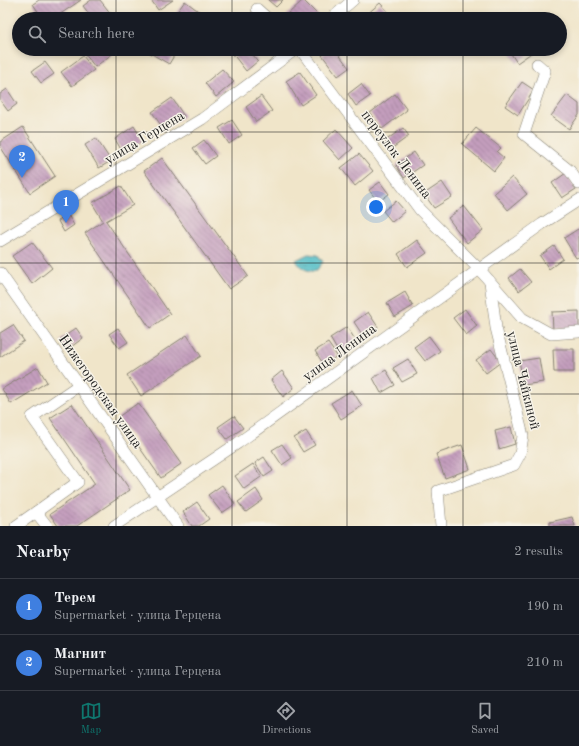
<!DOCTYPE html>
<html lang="en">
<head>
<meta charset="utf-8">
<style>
  body { margin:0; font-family:"Old Standard TT",serif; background:#242831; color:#f1f3f6 }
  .you { position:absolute; left:376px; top:207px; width:14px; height:14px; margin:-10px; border:3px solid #fff; border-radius:50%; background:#1a73e8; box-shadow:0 0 0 6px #1a73e833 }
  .badge { display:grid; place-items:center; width:26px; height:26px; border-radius:50%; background:#0f766e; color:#fff; font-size:13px; font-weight:700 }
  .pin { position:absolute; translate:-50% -33px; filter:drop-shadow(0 1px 2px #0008) }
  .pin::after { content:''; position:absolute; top:21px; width:14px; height:12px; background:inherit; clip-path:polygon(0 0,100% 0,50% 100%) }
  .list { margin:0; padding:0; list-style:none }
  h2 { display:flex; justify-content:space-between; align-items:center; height:52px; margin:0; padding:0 16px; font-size:17px }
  h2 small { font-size:13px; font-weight:400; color:#9ea1a6 }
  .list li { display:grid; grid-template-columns:26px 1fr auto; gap:12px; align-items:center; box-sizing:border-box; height:56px; padding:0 16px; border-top:1px solid #363941 }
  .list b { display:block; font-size:15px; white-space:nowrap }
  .list p { margin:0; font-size:13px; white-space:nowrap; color:#9ea1a6 }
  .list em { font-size:13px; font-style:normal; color:#9ea1a6 }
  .icon { flex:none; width:22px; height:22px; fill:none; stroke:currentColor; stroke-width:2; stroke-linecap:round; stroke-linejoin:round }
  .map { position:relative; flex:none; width:579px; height:526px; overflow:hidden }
  .search { position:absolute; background:#171b24; box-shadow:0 2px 6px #0003; left:12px; right:12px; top:12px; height:44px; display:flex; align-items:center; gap:10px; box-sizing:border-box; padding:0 14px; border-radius:22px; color:#9ea1a6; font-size:15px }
  .sheet { height:164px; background:#171b24 }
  nav { display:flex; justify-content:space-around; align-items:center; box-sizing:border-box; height:56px; border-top:1px solid #363941; background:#171b24; font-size:11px; color:#9ea1a6 }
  nav a { display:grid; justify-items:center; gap:2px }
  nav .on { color:#0f766e }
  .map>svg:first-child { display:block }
  .water { fill:url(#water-ripples); stroke:#356c71 }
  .building { fill:url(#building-back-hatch) }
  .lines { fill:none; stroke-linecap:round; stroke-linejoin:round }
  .minor-casing { stroke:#868072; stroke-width:12 }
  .minor { stroke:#fff; stroke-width:11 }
  .grid { fill:none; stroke:#1c1c1c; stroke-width:1; stroke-opacity:0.55 }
  .labels { text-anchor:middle; stroke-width:3; stroke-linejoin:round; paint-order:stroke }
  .street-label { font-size:14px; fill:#1c1c1c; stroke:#f7f3e8 }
</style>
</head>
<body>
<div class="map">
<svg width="579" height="526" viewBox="0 0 579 526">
  <defs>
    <pattern id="water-ripples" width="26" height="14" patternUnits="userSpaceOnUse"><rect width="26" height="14" fill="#4ebcc6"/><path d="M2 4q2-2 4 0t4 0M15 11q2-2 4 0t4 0" fill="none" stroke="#4098a0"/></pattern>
    <pattern id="building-back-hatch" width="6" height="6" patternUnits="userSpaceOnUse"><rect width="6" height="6" fill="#c49ebd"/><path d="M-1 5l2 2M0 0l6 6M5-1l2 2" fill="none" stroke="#9e8099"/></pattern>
  </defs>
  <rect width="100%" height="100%" fill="#f7f3e8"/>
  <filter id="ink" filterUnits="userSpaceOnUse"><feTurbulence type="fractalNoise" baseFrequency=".025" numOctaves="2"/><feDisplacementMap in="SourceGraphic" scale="8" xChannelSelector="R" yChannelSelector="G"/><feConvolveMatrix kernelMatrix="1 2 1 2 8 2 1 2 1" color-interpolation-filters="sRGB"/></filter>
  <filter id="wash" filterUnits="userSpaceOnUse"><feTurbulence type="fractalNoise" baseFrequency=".012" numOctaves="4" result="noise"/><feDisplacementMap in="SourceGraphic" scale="16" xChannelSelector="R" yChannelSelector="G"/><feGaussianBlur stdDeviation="0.9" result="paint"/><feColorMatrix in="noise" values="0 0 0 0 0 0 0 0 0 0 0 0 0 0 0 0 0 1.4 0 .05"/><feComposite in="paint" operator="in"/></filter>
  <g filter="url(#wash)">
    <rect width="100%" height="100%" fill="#f0e5c9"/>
    <!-- water -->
    <path class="water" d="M308,254L318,255L323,262L316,271C308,272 300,268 296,260Z"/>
    <g id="blocks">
      <!-- building -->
      <g class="building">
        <polygon points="39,0 81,0 53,19 43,19 33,4"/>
        <polygon points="91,0 100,0 115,19 93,19 83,6"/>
        <polygon points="151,0 173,0 158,10"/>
        <polygon points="268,0 283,0 276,7"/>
        <polygon points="303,0 319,16 316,19 290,19 287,15"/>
        <polygon points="185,1 201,13 197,19 172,19"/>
        <polygon points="380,3 392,16 388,19 369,19 366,15"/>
        <polygon points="91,49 109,49 112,54 95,67 85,54"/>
        <polygon points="143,49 178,49 169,64"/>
        <polygon points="236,49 248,49 258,61 246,71 232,53"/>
        <polygon points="330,49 335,49 349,68 338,76 322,55"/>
        <polygon points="508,49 537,49 517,63"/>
        <polygon points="83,56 94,70 72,86 61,72"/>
        <polygon points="45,62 54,74 41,83 32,71"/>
        <polygon points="222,69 234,82 216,97 205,83"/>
        <polygon points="300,72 316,95 301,105 286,81"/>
        <polygon points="522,82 534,90 518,115 505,106"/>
        <polygon points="361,84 370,96 356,106 348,94"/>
        <polygon points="7,89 17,104 8,111 0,100 0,94"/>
        <polygon points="395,94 407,110 382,129 370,113"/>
        <polygon points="567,95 579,104 579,115 569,129 551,116"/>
        <polygon points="261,96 272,111 256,122 246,107"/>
        <polygon points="172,98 184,116 164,130 152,112"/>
        <polygon points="232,120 242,135 229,144 219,128"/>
        <polygon points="134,126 143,141 123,153 115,139"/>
        <polygon points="23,127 55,176 30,193 0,146 0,142"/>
        <polygon points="403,128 409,136 391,149 385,141"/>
        <polygon points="476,128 501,148 497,152 504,158 494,171 462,144"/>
        <polygon points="336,129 353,148 340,160 323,141"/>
        <polygon points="96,138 111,161 99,168 85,145"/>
        <polygon points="204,140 216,156 205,164 193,148"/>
        <polygon points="414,152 423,165 404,178 396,165"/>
        <polygon points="359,154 373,171 355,186 341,168"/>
        <polygon points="162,158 248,276 229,289 144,171"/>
        <polygon points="566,173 576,189 562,198 552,183"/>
        <polygon points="512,177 527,194 508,210 494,193"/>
        <polygon points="380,182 389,194 378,202 369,190"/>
        <polygon points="442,182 452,197 434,208 424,194"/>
        <polygon points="121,186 133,205 106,221 170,314 150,328 85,233 103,221 92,203"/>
        <polygon points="396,201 405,211 392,222 383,211"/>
        <polygon points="464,206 483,230 467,243 448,218"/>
        <polygon points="68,215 74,225 64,232 58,221"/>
        <polygon points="578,229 579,231 579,257 576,258 564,238"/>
        <polygon points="417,240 427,253 407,267 398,254"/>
        <polygon points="32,242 52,268 32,284 12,256"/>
        <polygon points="554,246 563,259 549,269 540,256"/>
        <polygon points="520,269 531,282 519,291 509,278"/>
        <polygon points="405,292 413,306 395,317 387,303"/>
        <polygon points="465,309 477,326 466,335 453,318"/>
        <polygon points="579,311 579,328 553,329 552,312"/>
        <polygon points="368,312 378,327 364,337 354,322"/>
        <polygon points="13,325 24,341 0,357 0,333"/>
        <polygon points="347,327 358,344 340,355 330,338"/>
        <polygon points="76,328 83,338 67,350 60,340"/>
        <polygon points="118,328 128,342 119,348 109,334"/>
        <polygon points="187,335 201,356 141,396 127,375"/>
        <polygon points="429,336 440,351 425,361 414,347"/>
        <polygon points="328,343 337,356 324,365 315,351"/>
        <polygon points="491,349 501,362 486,373 476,360"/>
        <polygon points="553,349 574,349 574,372 554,372"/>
        <polygon points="539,358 543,382 524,385 519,361"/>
        <polygon points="408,359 417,374 402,382 393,368"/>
        <polygon points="38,367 47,382 11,404 2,389"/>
        <polygon points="386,370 395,385 381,393 373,378"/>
        <polygon points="282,371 294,388 283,397 271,380"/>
        <polygon points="352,390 362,406 341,419 331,403"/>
        <polygon points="138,403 181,464 161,478 118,417"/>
        <polygon points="72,404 130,490 77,526 58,526 50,514 95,484 50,418"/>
        <polygon points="234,416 243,428 227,439 218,427"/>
        <polygon points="511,427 515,444 499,449 495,431"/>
        <polygon points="306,431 315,445 303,452 294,438"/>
        <polygon points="282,444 292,458 282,465 272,450"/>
        <polygon points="462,445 470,469 445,478 436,454"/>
        <polygon points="264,457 273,471 264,477 255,463"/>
        <polygon points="253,464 261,477 244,489 235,476"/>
        <polygon points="222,485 235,504 222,513 208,495"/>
        <polygon points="256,489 263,500 246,512 238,502"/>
        <polygon points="197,502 209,519 199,526 192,526 183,512"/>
        <polygon points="572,517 575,526 550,526 550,522"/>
      </g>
    </g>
  </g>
  <g filter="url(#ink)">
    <use href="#blocks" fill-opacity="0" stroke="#868072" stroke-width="1"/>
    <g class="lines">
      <defs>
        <g id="minor">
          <polyline points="257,9 268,19"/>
          <polyline points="331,19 353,0"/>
          <polyline points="300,49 420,210 479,269 522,318 551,334 579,332"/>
          <polyline points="537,64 545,71 524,134 570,171 579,184"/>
          <polyline points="0,241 202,119 296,49"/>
          <polyline points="0,273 178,526"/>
          <polyline points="36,512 78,482 32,417 79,385"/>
          <polyline points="16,526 36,512 47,526"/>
          <polyline points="114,526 238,443 542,224 579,200"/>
          <polyline points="441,526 438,491 514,465 520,454 523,436 496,328 490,282"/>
        </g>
      </defs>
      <!-- minor casing -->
      <use href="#minor" class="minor-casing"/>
      <!-- minor -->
      <use href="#minor" class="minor"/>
    </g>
  </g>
  <!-- grid -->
  <path class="grid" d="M116,0V19M232,0V19M347,0V19M463,0V19M116,49V526M232,49V526M347,49V526M463,49V526M0,132H579M0,263H579M0,394H579"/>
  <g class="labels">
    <!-- street labels -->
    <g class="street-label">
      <text transform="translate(144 137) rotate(-31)" y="5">улица Герцена</text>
      <text transform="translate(397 154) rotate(53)" y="5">переулок Ленина</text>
      <text transform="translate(339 352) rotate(-36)" y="5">улица Ленина</text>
      <text transform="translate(524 380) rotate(76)" y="5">улица Чайкиной</text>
      <text transform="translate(101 391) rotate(55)" y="5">Нижегородская улица</text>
    </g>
  </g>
</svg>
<div class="you"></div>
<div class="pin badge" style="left:66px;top:223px;background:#3f7fe0">1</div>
<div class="pin badge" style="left:22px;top:178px;background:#3f7fe0">2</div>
<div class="search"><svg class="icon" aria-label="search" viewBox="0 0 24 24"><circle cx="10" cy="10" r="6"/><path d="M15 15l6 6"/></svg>Search here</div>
</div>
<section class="sheet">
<h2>Nearby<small>2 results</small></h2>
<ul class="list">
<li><span class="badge" style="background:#3f7fe0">1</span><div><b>Терем</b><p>Supermarket · улица Герцена</p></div><em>190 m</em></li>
<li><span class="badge" style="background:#3f7fe0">2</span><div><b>Магнит</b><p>Supermarket · улица Герцена</p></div><em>210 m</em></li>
</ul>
</section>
<nav>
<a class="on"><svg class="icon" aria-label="map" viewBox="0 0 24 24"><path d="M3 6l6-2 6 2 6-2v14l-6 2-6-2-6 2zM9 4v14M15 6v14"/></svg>Map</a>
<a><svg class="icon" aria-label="directions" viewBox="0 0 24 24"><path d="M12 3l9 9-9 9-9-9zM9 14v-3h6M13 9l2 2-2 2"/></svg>Directions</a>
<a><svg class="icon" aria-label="saved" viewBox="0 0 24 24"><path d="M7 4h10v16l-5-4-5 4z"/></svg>Saved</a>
</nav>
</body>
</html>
